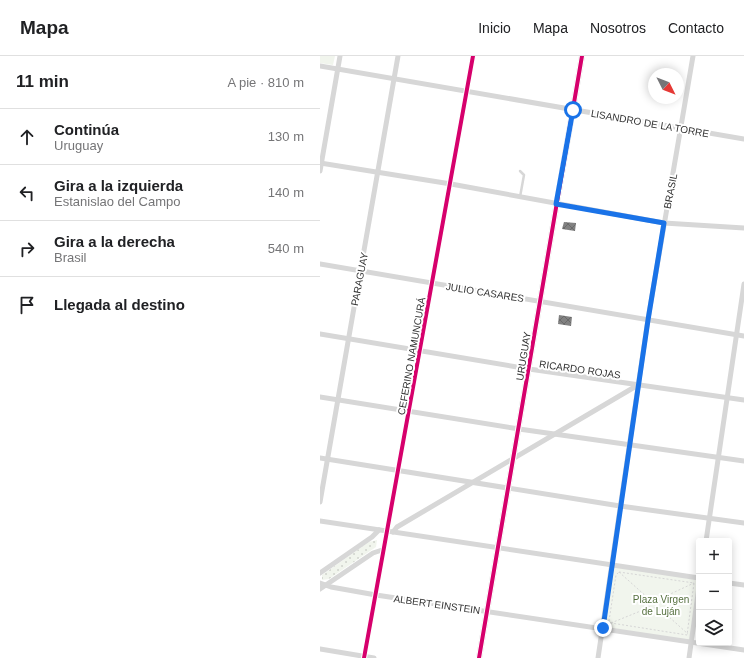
<!DOCTYPE html>
<html lang="es">
<head>
<meta charset="utf-8">
<style>
  body { margin:0; font-family:Arial,sans-serif; background:#f6f6f6; color:#202124 }
  .controls { position:absolute; right:12px; bottom:12px; display:grid; overflow:hidden; border-radius:4px; box-shadow:0 2px 10px #0003 }
  .controls button { width:36px; height:36px; display:grid; place-items:center; padding:0; border:0; border-bottom:1px solid #e0e0e0; background:#fff; color:#202124; font:20px sans-serif }
  .compass { position:absolute; left:328px; top:12px; width:36px; height:36px; border-radius:50%; background:#fff; box-shadow:0 2px 10px #0003; rotate:132deg }
  .stop { position:absolute; width:12px; height:12px; margin:-9px; border:3px solid #1a73e8; border-radius:50%; background:#fff }
  .stop.end { background:#1a73e8; border-color:#fff; box-shadow:0 1px 4px #0008 }
  .list { margin:0; padding:0; list-style:none }
  h2 { display:flex; justify-content:space-between; align-items:center; height:52px; margin:0; padding:0 16px; font-size:17px }
  h2 small { font-size:13px; font-weight:400; color:#757577 }
  .list li { display:grid; grid-template-columns:26px 1fr auto; gap:12px; align-items:center; box-sizing:border-box; height:56px; padding:0 16px; border-top:1px solid #e0e0e0 }
  .list b { display:block; font-size:15px; white-space:nowrap }
  .list p { margin:0; font-size:13px; white-space:nowrap; color:#757577 }
  .list em { font-size:13px; font-style:normal; color:#757577 }
  .icon { flex:none; width:22px; height:22px; fill:none; stroke:currentColor; stroke-width:2; stroke-linecap:round; stroke-linejoin:round }
  .map { position:relative; flex:none; width:424px; height:602px; overflow:hidden }
  header { display:flex; align-items:center; gap:24px; box-sizing:border-box; height:56px; padding:0 20px; background:#fff; border-bottom:1px solid #e0e0e0 }
  header strong { font-size:19px }
  nav { display:flex; gap:22px; margin-inline-start:auto; font-size:14px }
  main { display:flex }
  aside { flex:1; background:#fff }
  .map>svg:first-child { display:block }
  .grass { fill:url(#grass-dots) }
  .park { fill:#f1f5ed }
  .building { fill:url(#building-cross-hatch) }
  .lines { fill:none; stroke-linecap:round; stroke-linejoin:round }
  .path { stroke:#d6d6d6; stroke-width:1; stroke-dasharray:2 2; stroke-linecap:butt }
  .service { stroke:#d7d7d7; stroke-width:2.5 }
  .minor { stroke:#d7d7d7; stroke-width:5 }
  .tertiary { stroke:#d7d7d7; stroke-width:6 }
  .cycleway-casing { stroke:#fff; stroke-width:6 }
  .cycleway { stroke:#d6006c; stroke-width:4 }
  .route { stroke:#1a73e8; stroke-width:5 }
  .labels { text-anchor:middle; stroke-width:4; stroke-linejoin:round; paint-order:stroke }
  .street-label { font-size:10px; fill:#333; stroke:#fff }
  .park-label { font-size:10px; fill:#56703f; stroke:#fff }
</style>
</head>
<body>
<header>
<strong>Mapa</strong>
<nav><a>Inicio</a><a>Mapa</a><a>Nosotros</a><a>Contacto</a></nav>
</header>
<main>
<aside>
<h2>11 min<small>A pie · 810 m</small></h2>
<ul class="list">
<li><svg class="icon" aria-label="ahead" viewBox="0 0 24 24"><path d="M12 20V5M6 11l6-6 6 6"/></svg><div><b>Continúa</b><p>Uruguay</p></div><em>130 m</em></li>
<li><svg class="icon" aria-label="left" viewBox="0 0 24 24"><path d="M17 20v-9H6M10 6l-5 5 5 5"/></svg><div><b>Gira a la izquierda</b><p>Estanislao del Campo</p></div><em>140 m</em></li>
<li><svg class="icon" aria-label="right" viewBox="0 0 24 24"><path d="M7 20v-9h11M14 6l5 5-5 5"/></svg><div><b>Gira a la derecha</b><p>Brasil</p></div><em>540 m</em></li>
<li><svg class="icon" aria-label="arrive" viewBox="0 0 24 24"><path d="M6 21V4h12l-3 4 3 4H6"/></svg><div><b>Llegada al destino</b></div></li>
</ul>
</aside>
<div class="map">
<svg width="424" height="602" viewBox="0 0 424 602">
  <defs>
    <pattern id="grass-dots" width="8" height="8" patternUnits="userSpaceOnUse"><rect width="8" height="8" fill="#f1f5ed"/><path d="M2 2h.1M6 6h.1" fill="none" stroke="#cfd2cc" stroke-width="1.8" stroke-linecap="round"/></pattern>
    <pattern id="building-cross-hatch" width="8" height="8" patternUnits="userSpaceOnUse"><rect width="8" height="8" fill="#818181"/><path d="M0 0l8 8M0 8l8-8" fill="none" stroke="#6a6a6a"/></pattern>
  </defs>
  <rect width="100%" height="100%" fill="#fff"/>
  <!-- grass -->
  <polygon class="grass" points="57,484 56,491 9,523 2,524 2,519 49,486"/>
  <!-- park -->
  <g class="park">
    <polygon points="0,0 15,0 13,9 0,7"/>
    <polygon points="291,509 379,522 371,586 283,572"/>
  </g>
  <!-- building -->
  <g class="building">
    <polygon points="244,166 256,167 255,175 242,173"/>
    <polygon points="239,259 252,261 251,270 238,268"/>
  </g>
  <g class="lines">
    <!-- path -->
    <g class="path">
      <polygon points="299,516 374,527 367,579 291,567 289,565 296,519"/>
      <polyline points="299,516 368,578"/>
      <circle cx="331" cy="547" r="6"/>
      <polyline points="291,567 328,552 331,547 374,527"/>
    </g>
    <!-- service -->
    <polyline class="service" points="200,115 204,119 200,141"/>
    <!-- minor -->
    <g class="minor">
      <polyline points="0,10 424,83"/>
      <polyline points="0,107 131,128 344,167 424,172"/>
      <polyline points="0,115 20,0"/>
      <polyline points="0,208 424,280"/>
      <polyline points="0,278 209,313 424,344"/>
      <polyline points="0,341 199,373 424,405"/>
      <polyline points="0,402 300,450 424,467"/>
      <polyline points="0,446 78,0"/>
      <polyline points="0,465 379,522"/>
      <polyline points="73,476 77,471 318,329"/>
      <polyline points="386,485 424,228"/>
      <polyline points="0,517 52,481 59,474"/>
      <polyline points="0,527 11,531 56,539 424,594"/>
      <polyline points="409,527 424,529"/>
      <polyline points="0,533 53,497 62,494"/>
      <polyline points="0,593 54,602"/>
      <polyline points="44,602 153,0"/>
      <polyline points="278,602 328,263 373,0"/>
      <polyline points="369,602 379,531"/>
    </g>
    <!-- tertiary -->
    <polyline class="tertiary" points="159,602 262,0"/>
    <defs>
      <g id="cycleway">
        <polyline points="44,602 153,0"/>
        <polyline points="159,602 262,0"/>
      </g>
    </defs>
    <!-- cycleway casing -->
    <use href="#cycleway" class="cycleway-casing"/>
    <!-- cycleway -->
    <use href="#cycleway" class="cycleway"/>
  </g>
  <g class="lines">
    <!-- route -->
    <polyline class="route" points="253,54 236,148 344,167 328,264 283,572"/>
  </g>
  <g class="labels">
    <!-- street labels -->
    <g class="street-label">
      <text transform="translate(330 67) rotate(10)" y="4">LISANDRO DE LA TORRE</text>
      <text transform="translate(350 135) rotate(-79)" y="4">BRASIL</text>
      <text transform="translate(39 223) rotate(-79)" y="4">PARAGUAY</text>
      <text transform="translate(165 236) rotate(9)" y="4">JULIO CASARES</text>
      <text transform="translate(91 300) rotate(-80)" y="4">CEFERINO NAMUNCURÁ</text>
      <text transform="translate(203 300) rotate(-81)" y="4">URUGUAY</text>
      <text transform="translate(260 313) rotate(8)" y="4">RICARDO ROJAS</text>
      <text transform="translate(117 548) rotate(8)" y="4">ALBERT EINSTEIN</text>
    </g>
    <!-- park labels -->
    <g class="park-label">
      <text x="341" y="547">Plaza Virgen<tspan x="341" dy="12">de Luján</tspan></text>
    </g>
  </g>
</svg>
<div class="controls">
<button>+</button>
<button>−</button>
<button><svg class="icon" aria-label="layers" viewBox="0 0 24 24"><path d="M12 4l9 5-9 5-9-5zM3 14l9 5 9-5"/></svg></button>
</div>
<svg class="compass" viewBox="-18 -18 36 36"><path d="M0-13l5 13h-10z" fill="#e53935"/><path d="M0 13l5-13h-10z" fill="#757577"/></svg>
<div class="stop" style="left:253px;top:54px"></div>
<div class="stop end" style="left:283px;top:572px"></div>
</div>
</main>
</body>
</html>
